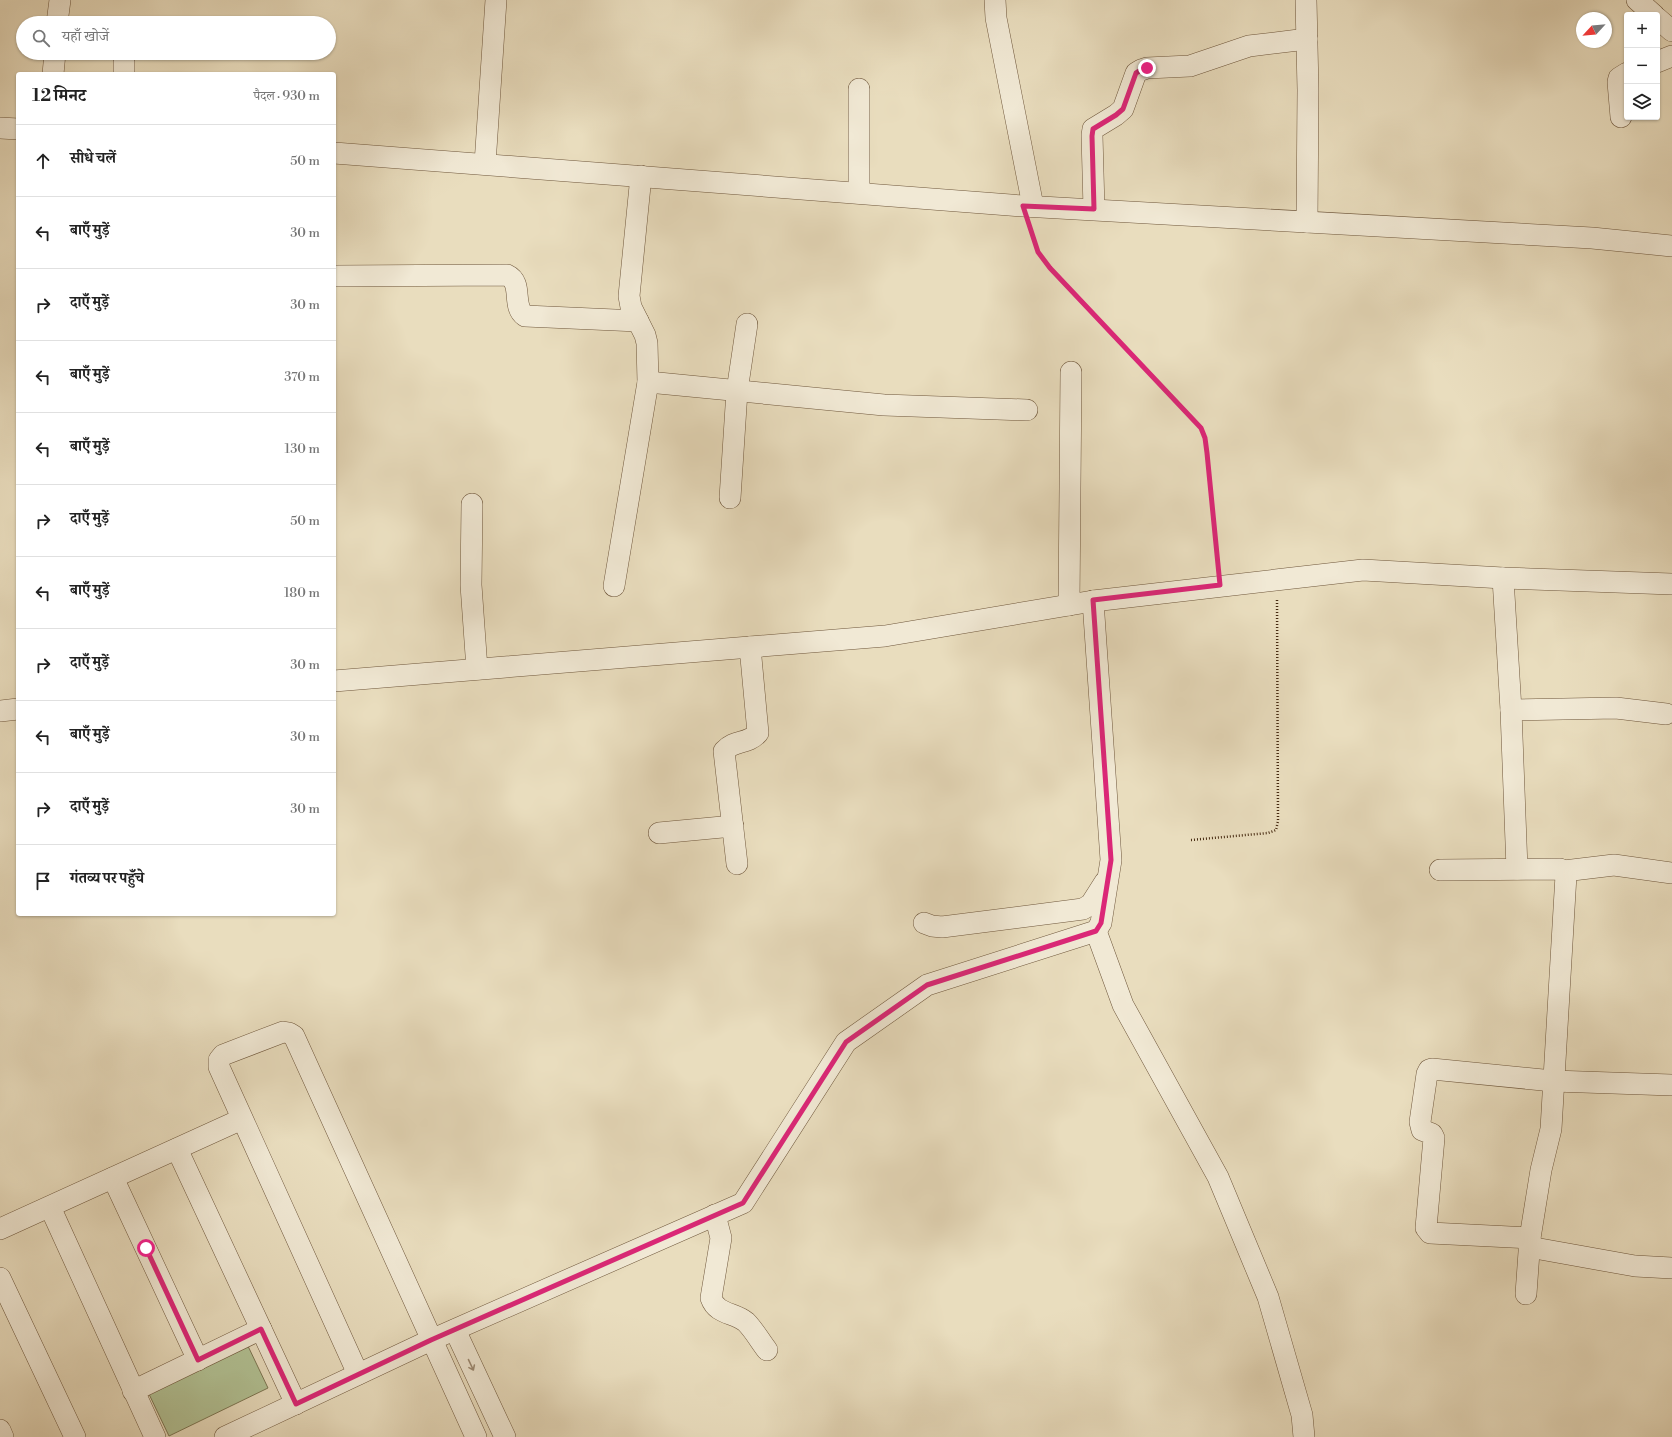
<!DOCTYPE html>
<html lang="hi">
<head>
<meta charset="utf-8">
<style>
  body { margin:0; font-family:"Libre Bodoni","Noto Serif Devanagari",serif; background:#f2f2f2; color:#222 }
  .controls { position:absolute; right:12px; top:12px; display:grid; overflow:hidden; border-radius:4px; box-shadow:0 1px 3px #0004 }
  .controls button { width:36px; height:36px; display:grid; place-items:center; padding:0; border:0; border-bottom:1px solid #e0e0e0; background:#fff; color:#222; font:20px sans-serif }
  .compass { position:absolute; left:1576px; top:12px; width:36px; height:36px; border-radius:50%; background:#fff; box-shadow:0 1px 3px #0004; rotate:244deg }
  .stop { position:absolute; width:12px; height:12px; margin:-9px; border:3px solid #db2777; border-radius:50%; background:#fff }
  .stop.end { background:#db2777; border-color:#fff; box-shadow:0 1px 4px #0008 }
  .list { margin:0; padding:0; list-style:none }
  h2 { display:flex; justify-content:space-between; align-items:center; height:52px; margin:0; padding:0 16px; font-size:17px }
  h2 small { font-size:13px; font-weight:400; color:#767676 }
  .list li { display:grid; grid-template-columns:26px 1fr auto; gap:12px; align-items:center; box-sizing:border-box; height:72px; padding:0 16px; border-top:1px solid #e0e0e0 }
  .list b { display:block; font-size:15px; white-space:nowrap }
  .list em { font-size:13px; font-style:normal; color:#767676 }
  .icon { flex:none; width:22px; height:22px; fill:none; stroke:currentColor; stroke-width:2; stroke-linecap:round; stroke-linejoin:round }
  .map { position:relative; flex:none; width:1672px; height:1437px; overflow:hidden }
  .search { position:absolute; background:#fff; box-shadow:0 1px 3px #0004; left:16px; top:16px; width:320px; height:44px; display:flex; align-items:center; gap:10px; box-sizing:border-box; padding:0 14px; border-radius:22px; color:#767676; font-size:15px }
  .panel { position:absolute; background:#fff; box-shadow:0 1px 3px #0004; left:16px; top:72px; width:320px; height:844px; border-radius:4px }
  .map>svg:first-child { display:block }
  .green { fill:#b2c295; stroke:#7c7653 }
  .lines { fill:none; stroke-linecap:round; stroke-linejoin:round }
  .minor-casing { stroke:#6f573c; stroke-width:22 }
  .path { stroke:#462a11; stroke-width:2.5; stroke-dasharray:1 2; stroke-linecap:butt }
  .minor { stroke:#f1e9d5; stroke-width:21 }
  .oneway { stroke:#9c8a73 }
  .route { stroke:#db2777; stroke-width:5 }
</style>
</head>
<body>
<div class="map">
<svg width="1672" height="1437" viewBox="0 0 1672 1437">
  <rect width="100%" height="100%" fill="#e9ddbe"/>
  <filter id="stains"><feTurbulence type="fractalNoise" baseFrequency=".005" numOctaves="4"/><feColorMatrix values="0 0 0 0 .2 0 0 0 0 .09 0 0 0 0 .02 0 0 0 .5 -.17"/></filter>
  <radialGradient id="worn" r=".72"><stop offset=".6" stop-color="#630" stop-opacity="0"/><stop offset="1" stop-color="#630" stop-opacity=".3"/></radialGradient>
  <!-- green -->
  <polygon class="green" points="247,1344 268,1388 169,1436 148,1392"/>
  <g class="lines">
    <defs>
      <g id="minor">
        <polyline points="995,0 996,18 1033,206"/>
        <polyline points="1306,0 1308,90 1307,222"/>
        <polyline points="1637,0 1654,15"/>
        <polyline points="1657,18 1672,31"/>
        <polyline points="57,23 60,0"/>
        <polyline points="1657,62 1672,56"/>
        <polyline points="53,74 55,53"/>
        <polyline points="124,74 124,61"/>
        <polyline points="1621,117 1618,82 1619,78 1627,73"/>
        <polyline points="0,128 18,129"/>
        <polyline points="334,153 1023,206 1592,238 1672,246"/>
        <polyline points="485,164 496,0"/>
        <polyline points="859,193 859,89"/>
        <polyline points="1094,209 1092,135 1093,129 1116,115 1123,109 1136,73 1141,70 1147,68 1190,66 1249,46 1307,39"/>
        <path d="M334,276L507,275C524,283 511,306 525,316L638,321"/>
        <polyline points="648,382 884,405 1027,410"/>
        <polyline points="730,498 737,391 747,324"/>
        <polyline points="472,504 471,585 477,669"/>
        <polyline points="1503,578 1511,710 1517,869"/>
        <polyline points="614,586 648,382 647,343 645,335 631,307 629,296 641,176"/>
        <polyline points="1069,605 1071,372"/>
        <polyline points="334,681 885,636 1093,601 1363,570 1503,578 1672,584"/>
        <polyline points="1511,710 1616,708 1666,714"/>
        <polyline points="0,711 18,709"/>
        <polyline points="659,833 733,826"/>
        <path d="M737,864L724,751C735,739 747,745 758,733L750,647"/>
        <polyline points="1440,870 1560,869 1564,871 1566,875 1551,1129 1541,1170 1530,1238 1526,1294"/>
        <polyline points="1564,871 1614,865 1672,873"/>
        <polyline points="924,923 932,926 942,927 1083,909 1091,904 1105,882"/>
        <polyline points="1096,931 1123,1005 1218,1177 1268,1297 1302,1415 1304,1437"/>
        <polyline points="177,1149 296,1404"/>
        <polyline points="113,1178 198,1360"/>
        <polyline points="50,1207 155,1437"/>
        <path d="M715,1215L721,1238L711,1298C717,1315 734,1312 746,1322C754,1330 760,1341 767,1350"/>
        <polyline points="0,1229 242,1119"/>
        <polyline points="1530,1238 1430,1233 1426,1228 1434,1138 1432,1134 1422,1130 1420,1122 1427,1074 1429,1070 1432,1069 1553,1081 1672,1085"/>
        <polyline points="1529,1247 1635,1266 1672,1268"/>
        <polyline points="0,1278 75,1437"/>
        <polyline points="455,1330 505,1437"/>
        <polyline points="358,1374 219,1067 219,1060 223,1055 283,1032 289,1033 294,1036 476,1437"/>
        <polyline points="133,1391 261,1329"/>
        <polyline points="0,1430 3,1437"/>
        <polyline points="225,1437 431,1340 743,1203 846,1042 927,985 1096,931 1101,923 1111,860 1093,601"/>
      </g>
    </defs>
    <!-- minor casing -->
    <use href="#minor" class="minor-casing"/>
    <!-- path -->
    <g class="path">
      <polyline points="1029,225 1038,252 1050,268 1201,428 1205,438 1218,569"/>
      <polyline points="1191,840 1268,833 1276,830 1278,821 1277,598"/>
    </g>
    <!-- minor -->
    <use href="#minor" class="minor"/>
  </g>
  <!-- one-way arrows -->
  <defs><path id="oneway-shaft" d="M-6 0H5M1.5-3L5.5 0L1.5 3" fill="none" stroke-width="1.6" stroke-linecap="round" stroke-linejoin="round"/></defs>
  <use class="oneway" href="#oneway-shaft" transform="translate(471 1365) rotate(65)"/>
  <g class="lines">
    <!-- route -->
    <polyline class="route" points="146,1248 198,1360 261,1329 296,1404 431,1340 743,1203 846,1042 927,985 1096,931 1101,923 1111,860 1093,600 1220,585 1207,453 1205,438 1201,428 1050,268 1038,252 1023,206 1094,209 1092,136 1093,129 1116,115 1123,109 1136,73 1141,70 1147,68"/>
  </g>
  <rect width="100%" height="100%" filter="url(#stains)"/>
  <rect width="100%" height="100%" fill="url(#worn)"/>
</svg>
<div class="controls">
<button>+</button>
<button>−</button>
<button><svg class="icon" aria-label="layers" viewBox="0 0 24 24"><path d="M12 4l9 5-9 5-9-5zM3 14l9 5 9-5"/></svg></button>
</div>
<svg class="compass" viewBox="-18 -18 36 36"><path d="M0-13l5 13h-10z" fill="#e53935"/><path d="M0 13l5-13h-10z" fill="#767676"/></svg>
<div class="stop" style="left:146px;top:1248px"></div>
<div class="stop end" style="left:1147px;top:68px"></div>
<div class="search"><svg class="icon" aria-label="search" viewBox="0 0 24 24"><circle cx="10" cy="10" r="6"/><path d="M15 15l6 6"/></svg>यहाँ खोजें</div>
<section class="panel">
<h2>12 मिनट<small>पैदल · 930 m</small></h2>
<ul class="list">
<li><svg class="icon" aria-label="ahead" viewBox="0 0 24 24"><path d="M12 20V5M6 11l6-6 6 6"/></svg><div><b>सीधे चलें</b></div><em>50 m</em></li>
<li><svg class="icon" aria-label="left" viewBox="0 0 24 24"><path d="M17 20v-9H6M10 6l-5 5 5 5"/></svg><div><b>बाएँ मुड़ें</b></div><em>30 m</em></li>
<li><svg class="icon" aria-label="right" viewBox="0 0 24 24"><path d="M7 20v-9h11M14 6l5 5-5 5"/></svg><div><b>दाएँ मुड़ें</b></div><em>30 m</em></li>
<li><svg class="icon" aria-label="left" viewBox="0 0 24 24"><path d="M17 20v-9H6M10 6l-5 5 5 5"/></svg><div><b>बाएँ मुड़ें</b></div><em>370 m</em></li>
<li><svg class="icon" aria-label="left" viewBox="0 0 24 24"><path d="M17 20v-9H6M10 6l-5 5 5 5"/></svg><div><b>बाएँ मुड़ें</b></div><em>130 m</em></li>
<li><svg class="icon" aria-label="right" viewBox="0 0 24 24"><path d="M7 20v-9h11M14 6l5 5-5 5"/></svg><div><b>दाएँ मुड़ें</b></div><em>50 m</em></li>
<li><svg class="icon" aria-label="left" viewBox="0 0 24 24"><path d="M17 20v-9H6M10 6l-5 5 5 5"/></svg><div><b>बाएँ मुड़ें</b></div><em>180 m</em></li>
<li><svg class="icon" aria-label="right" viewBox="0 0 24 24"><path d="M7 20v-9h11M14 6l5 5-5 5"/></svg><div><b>दाएँ मुड़ें</b></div><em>30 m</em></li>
<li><svg class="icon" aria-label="left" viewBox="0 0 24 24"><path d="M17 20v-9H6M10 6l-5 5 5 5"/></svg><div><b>बाएँ मुड़ें</b></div><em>30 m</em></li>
<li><svg class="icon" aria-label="right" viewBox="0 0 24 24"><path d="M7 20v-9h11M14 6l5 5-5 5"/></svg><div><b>दाएँ मुड़ें</b></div><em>30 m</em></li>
<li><svg class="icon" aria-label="arrive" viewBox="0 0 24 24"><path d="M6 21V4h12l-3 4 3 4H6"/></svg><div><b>गंतव्य पर पहुँचे</b></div></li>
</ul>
</section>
</div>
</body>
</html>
